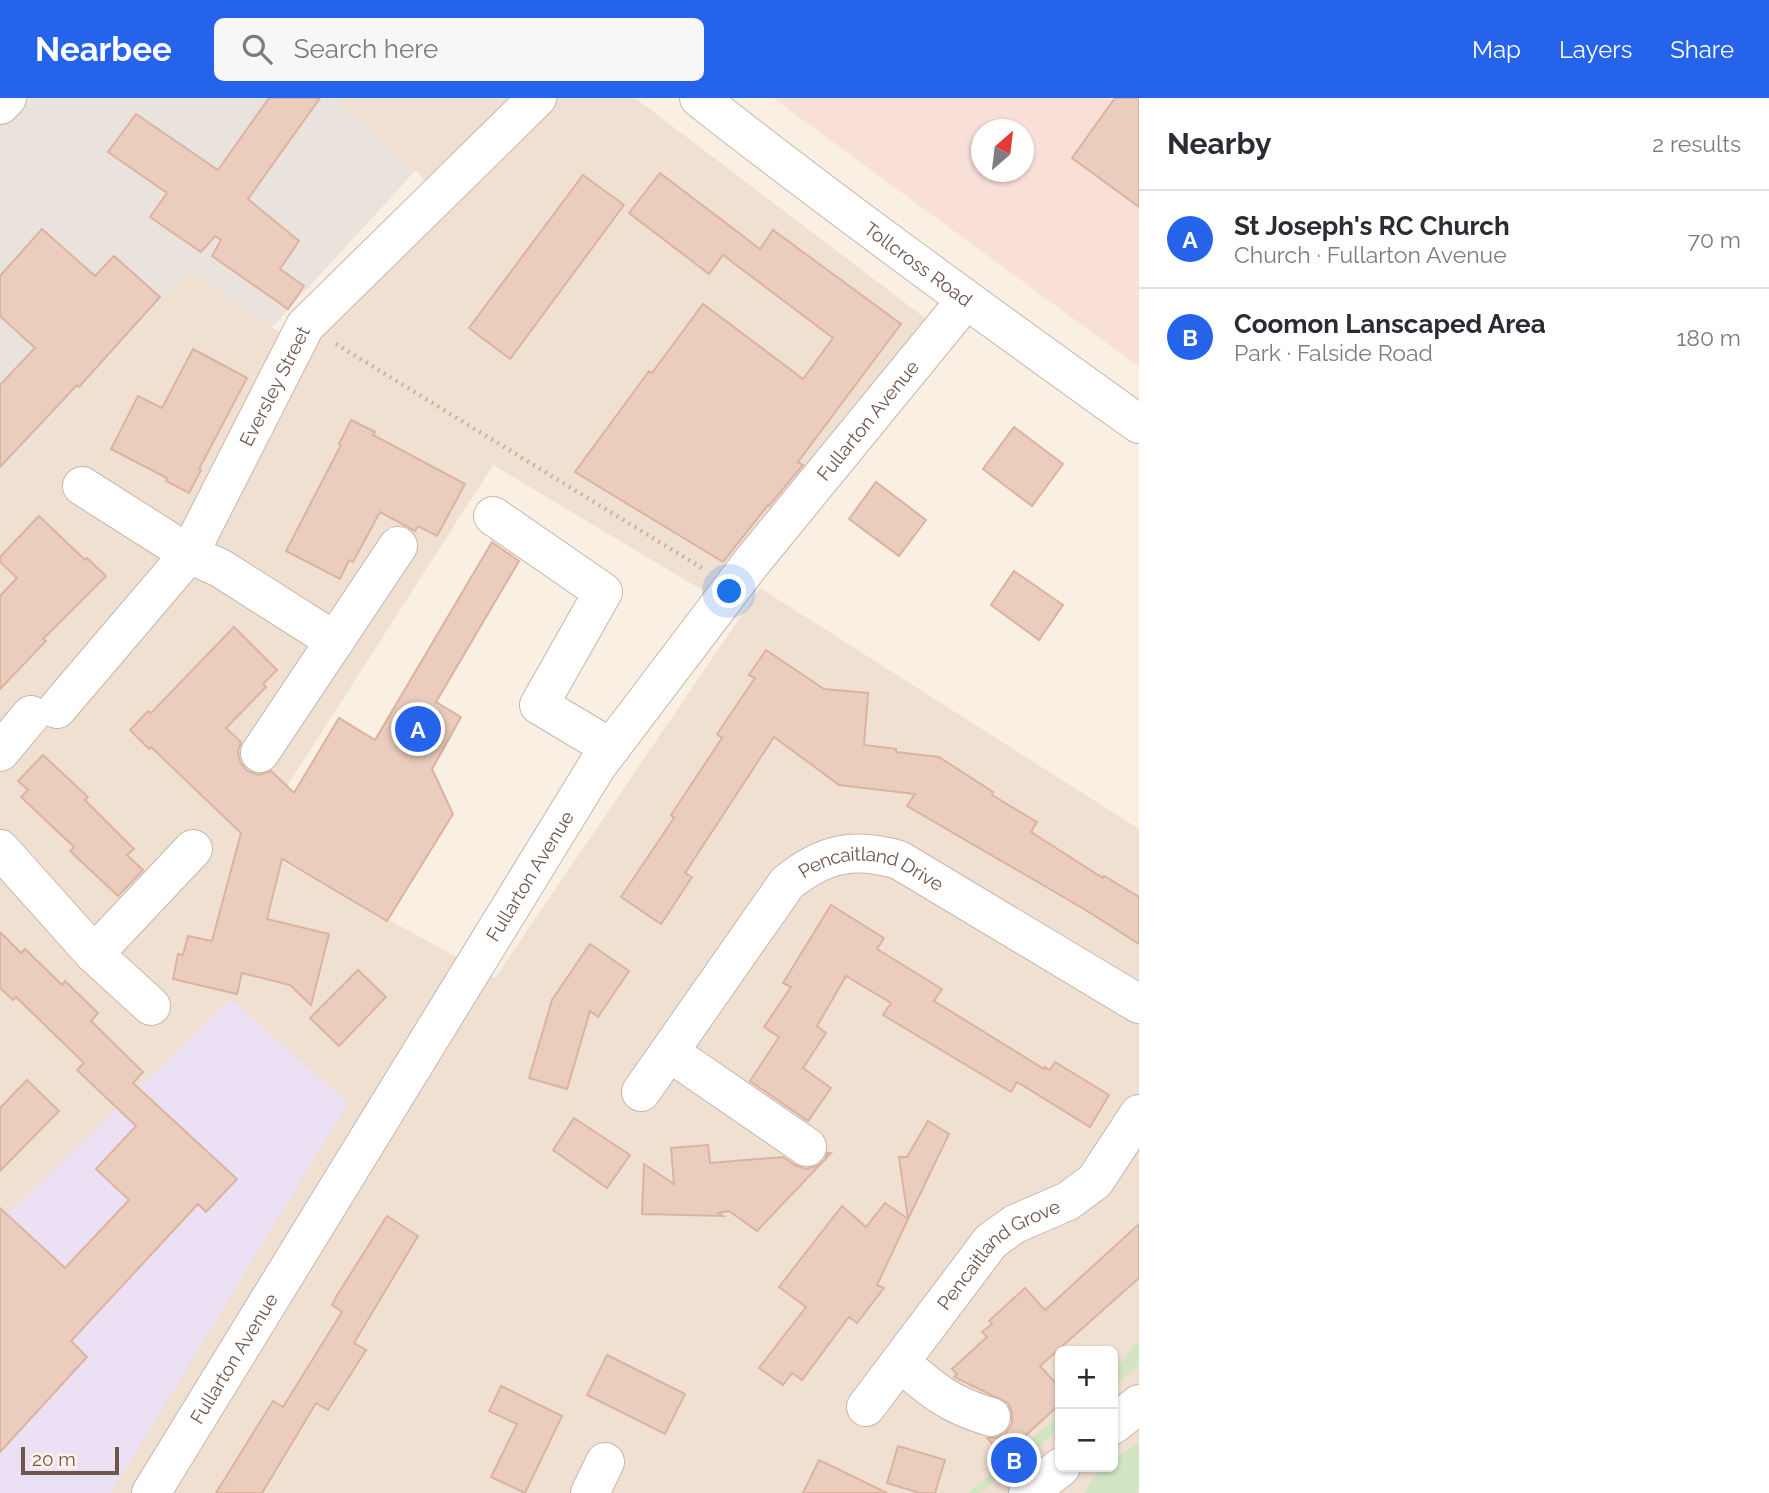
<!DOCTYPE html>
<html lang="en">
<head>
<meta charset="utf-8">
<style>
  body { margin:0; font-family:Raleway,sans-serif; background:#f7f7f7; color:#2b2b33 }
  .controls { position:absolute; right:21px; bottom:21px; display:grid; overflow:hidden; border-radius:10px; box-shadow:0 2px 5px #0004 }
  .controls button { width:63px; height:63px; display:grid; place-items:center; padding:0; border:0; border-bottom:2px solid #e1e1e2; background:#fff; color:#2b2b33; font:35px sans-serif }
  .compass { position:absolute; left:971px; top:21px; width:63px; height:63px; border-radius:50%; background:#fff; box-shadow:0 2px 5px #0004; rotate:28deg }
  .scale { position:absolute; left:21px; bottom:18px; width:98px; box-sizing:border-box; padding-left:7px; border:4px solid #6e564c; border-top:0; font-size:19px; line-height:24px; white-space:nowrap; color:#6e564c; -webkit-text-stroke:5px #fdf3e8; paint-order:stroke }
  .you { position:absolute; left:730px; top:494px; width:24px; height:24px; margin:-18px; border:5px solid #fff; border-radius:50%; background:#1a73e8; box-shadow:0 0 0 10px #1a73e833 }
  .badge { display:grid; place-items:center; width:46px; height:46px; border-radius:50%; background:#2563eb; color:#fff; font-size:23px; font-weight:700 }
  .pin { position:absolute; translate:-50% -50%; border:4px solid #fff; box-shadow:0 2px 7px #0006 }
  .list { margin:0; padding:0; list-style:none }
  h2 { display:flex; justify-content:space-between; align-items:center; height:91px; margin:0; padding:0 28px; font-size:30px }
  h2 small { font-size:23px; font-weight:400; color:#7c7c81 }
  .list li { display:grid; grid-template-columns:46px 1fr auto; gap:21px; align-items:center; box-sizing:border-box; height:98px; padding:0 28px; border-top:2px solid #e1e1e2 }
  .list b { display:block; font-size:26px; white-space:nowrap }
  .list p { margin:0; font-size:23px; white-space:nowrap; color:#7c7c81 }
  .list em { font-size:23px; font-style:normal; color:#7c7c81 }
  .icon { flex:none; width:38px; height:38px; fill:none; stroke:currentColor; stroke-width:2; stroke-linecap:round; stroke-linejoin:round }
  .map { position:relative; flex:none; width:1139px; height:1395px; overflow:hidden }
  header { display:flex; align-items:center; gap:42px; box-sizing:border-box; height:98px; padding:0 35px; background:#2563eb; color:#fff }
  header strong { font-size:33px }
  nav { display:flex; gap:38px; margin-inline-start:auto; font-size:24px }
  .search { width:490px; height:63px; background:#f7f7f7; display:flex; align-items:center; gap:18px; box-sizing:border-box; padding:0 24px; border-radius:10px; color:#7c7c81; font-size:26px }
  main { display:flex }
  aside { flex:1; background:#fff }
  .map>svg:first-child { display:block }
  .residential { fill:#f0e0d2; fill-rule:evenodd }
  .commercial { fill:#f8dfd7; fill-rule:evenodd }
  .industrial { fill:#e9e2dd }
  .education { fill:#ece0f5 }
  .green { fill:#d3e5c3 }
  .building { fill:#ebcdbd; stroke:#dcb3a0; stroke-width:2 }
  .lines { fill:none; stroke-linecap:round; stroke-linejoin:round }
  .minor-casing { stroke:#c8b6ab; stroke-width:40 }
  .path { stroke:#d0b0a1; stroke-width:4.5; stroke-dasharray:2 5; stroke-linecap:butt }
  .minor { stroke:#fff; stroke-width:38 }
  .labels { text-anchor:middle; stroke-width:5; stroke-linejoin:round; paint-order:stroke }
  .street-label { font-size:19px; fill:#6e564c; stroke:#fdf3e8 }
</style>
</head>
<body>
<header>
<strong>Nearbee</strong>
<div class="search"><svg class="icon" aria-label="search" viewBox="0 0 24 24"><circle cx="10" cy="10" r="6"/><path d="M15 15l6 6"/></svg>Search here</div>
<nav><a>Map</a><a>Layers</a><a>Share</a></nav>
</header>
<main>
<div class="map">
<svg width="1139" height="1395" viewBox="0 0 1139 1395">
  <rect width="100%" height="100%" fill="#f9efe3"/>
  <!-- residential -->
  <path class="residential" d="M334,0H635L925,220L712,498L493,367L250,746L495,880L760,490L1139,731V1395H0V375L189,172L305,252L450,104ZM1060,1253H1113V1369H1060Z"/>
  <!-- commercial -->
  <path class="commercial" d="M773,0H1139V269ZM982,32H1024V74H982Z"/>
  <!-- industrial -->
  <polygon class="industrial" points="0,0 334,0 415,73 272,229 189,172 0,375"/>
  <!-- education -->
  <polygon class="education" points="231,901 348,1005 111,1395 0,1395 0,1123"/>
  <!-- green -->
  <g class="green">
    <polygon points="1139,1242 1139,1267 1113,1288 1113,1275"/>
    <polygon points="1060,1317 1060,1331 980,1395 968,1395"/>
    <path d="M1139,1343V1393L1136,1395H1085C1092,1383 1097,1369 1113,1369V1363Z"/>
  </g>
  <!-- building -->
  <g class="building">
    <polygon points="269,0 320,0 248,101 299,143 280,171 304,188 288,211 212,158 221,142 215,138 201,154 150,119 167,95 108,54 136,16 218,72"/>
    <polygon points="1115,0 1139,0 1139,109 1072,60"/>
    <polygon points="660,75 760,151 773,132 901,226 798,364 803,367 769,408 768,407 723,464 575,374 649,273 652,275 703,206 803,281 833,240 723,157 709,176 629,115"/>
    <polygon points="583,77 624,107 510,261 469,230"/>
    <polygon points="42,131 95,178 114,158 160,199 79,289 77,287 0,369 0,287 35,250 0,218 0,178"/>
    <polygon points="193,251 247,280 199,371 201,372 189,395 166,383 167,380 111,351 138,298 162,310"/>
    <polygon points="351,322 375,334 373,337 465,386 437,438 418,428 415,433 380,414 353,464 349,462 340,481 286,453 341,347 339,346"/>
    <polygon points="1014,329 1063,366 1032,408 983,371"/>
    <polygon points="876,384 926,422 899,458 849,421"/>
    <polygon points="39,418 85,462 87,460 106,478 43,541 46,543 0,591 0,498 17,480 0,464 0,459"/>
    <polygon points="492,444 519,463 436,604 461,619 432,671 453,716 387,823 282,761 267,821 329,836 311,907 290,887 242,875 237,896 173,881 178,856 183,857 188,838 212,843 241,735 151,649 149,651 130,632 148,613 151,615 234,529 277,572 263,586 266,589 226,630 241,644 238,654 240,664 247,673 259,677 271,673 294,695 339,620 375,642"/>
    <polygon points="1014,473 1063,507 1039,542 991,507"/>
    <polygon points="766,552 824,591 868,595 864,647 896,651 896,654 939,659 993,694 992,697 1037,724 1031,734 1103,780 1104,778 1139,799 1139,846 1084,811 907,708 915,696 839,687 774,639 685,775 692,779 661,826 621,799 674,720 671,717 722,640 717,636 755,580 749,577"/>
    <polygon points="43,657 88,699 85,702 134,751 127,757 143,772 118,798 70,753 74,749 21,699 28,692 18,683"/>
    <polygon points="831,807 884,840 877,851 942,891 934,903 1044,971 1045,969 1050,972 1055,964 1109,997 1090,1029 1017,984 1011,994 883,917 891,905 846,878 817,928 826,935 803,970 831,990 808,1023 750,983 779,939 764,929 791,889 783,885"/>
    <polygon points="0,834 21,855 25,851 62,887 65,883 98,915 91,923 143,974 133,985 237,1081 206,1114 198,1106 71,1243 87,1259 0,1354 0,1110 65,1170 129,1102 96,1071 136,1028 77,972 84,965 16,899 13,902 0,890"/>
    <polygon points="590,846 629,873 598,919 590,913 567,991 529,980 552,902"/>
    <polygon points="358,872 386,899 339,948 310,920"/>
    <polygon points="27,982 59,1013 0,1073 0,1010"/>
    <polygon points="574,1020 630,1057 607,1090 553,1052"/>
    <polygon points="928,1023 949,1036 908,1121 899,1059 907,1059"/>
    <polygon points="708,1047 710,1065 783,1059 795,1067 806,1071 817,1068 825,1062 827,1055 831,1055 757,1133 729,1113 718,1115 723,1118 642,1116 644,1066 674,1086 671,1050"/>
    <polygon points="885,1105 908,1121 877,1187 884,1190 857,1225 849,1219 802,1282 792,1275 783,1287 759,1270 806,1209 779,1189 842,1108 866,1129"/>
    <polygon points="387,1118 418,1138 354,1245 366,1252 328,1312 316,1305 262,1395 216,1395 273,1303 283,1309 342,1214 332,1207 336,1199"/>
    <polygon points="1139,1126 1139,1180 1040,1268 1060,1290 1060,1306 1003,1358 987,1340 996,1340 1005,1336 1012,1326 1012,1315 1008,1305 954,1279 957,1276 952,1271 987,1239 982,1234 992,1226 989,1223 1025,1190 1045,1212"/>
    <polygon points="607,1257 685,1296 665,1336 587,1297"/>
    <polygon points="501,1288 562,1318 525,1395 491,1379 517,1326 489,1313"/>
    <polygon points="898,1348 945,1362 935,1395 920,1395 887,1385"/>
    <polygon points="819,1362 887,1395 803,1395"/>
  </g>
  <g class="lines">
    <defs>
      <g id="minor">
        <path id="s1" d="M699,0C843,113 991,220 1139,326"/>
        <polyline points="0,7 7,0"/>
        <polyline points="82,388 189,456 220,470 335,543"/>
        <polyline points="493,418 603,494 539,607 611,650"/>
        <path id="s2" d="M57,611L189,456L305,228L537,0"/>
        <polyline points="0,654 31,617"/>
        <polyline points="260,655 398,448"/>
        <polyline points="0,751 94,856 151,908"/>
        <polyline points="94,856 193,751"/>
        <polyline points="669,954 807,1049"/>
        <path id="s3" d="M641,994L787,785C824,755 854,749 899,762L1139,906"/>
        <path d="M900,1264C932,1292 949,1307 991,1319"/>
        <path id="s4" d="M866,1309L991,1143L1015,1126L1068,1103L1095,1083L1139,1016"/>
        <polyline points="1113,1327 1139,1306"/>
        <path id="s5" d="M151,1395L597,668L751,465L966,202"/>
        <polyline points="590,1395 605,1364"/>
        <polyline points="1028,1395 1061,1369"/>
      </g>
    </defs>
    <!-- minor casing -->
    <use href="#minor" class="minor-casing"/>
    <!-- path -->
    <polyline class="path" points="336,246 702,470"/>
    <!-- minor -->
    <use href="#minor" class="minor"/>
  </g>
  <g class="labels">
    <!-- street labels -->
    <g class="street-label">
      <text dy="7" stroke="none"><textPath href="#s1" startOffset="275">Tollcross Road</textPath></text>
      <text dy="7" stroke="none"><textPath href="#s2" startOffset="392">Eversley Street</textPath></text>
      <text dy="7" stroke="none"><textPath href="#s5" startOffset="1292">Fullarton Avenue</textPath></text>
      <text dy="7" stroke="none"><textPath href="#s5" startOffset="724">Fullarton Avenue</textPath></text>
      <text dy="7" stroke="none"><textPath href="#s3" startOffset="348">Pencaitland Drive</textPath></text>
      <text dy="7" stroke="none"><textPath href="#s4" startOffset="205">Pencaitland Grove</textPath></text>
      <text dy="7" stroke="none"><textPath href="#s5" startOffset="158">Fullarton Avenue</textPath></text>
    </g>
  </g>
</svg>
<div class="controls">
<button>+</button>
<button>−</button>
</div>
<svg class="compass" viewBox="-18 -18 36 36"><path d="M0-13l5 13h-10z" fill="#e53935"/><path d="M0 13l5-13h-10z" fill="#7c7c81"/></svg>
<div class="scale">20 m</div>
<div class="you"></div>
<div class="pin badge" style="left:418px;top:631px">A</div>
<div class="pin badge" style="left:1014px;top:1362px">B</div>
</div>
<aside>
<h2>Nearby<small>2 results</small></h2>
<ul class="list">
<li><span class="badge">A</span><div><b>St Joseph's RC Church</b><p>Church · Fullarton Avenue</p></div><em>70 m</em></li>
<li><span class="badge">B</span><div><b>Coomon Lanscaped Area</b><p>Park · Falside Road</p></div><em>180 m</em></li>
</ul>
</aside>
</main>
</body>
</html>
